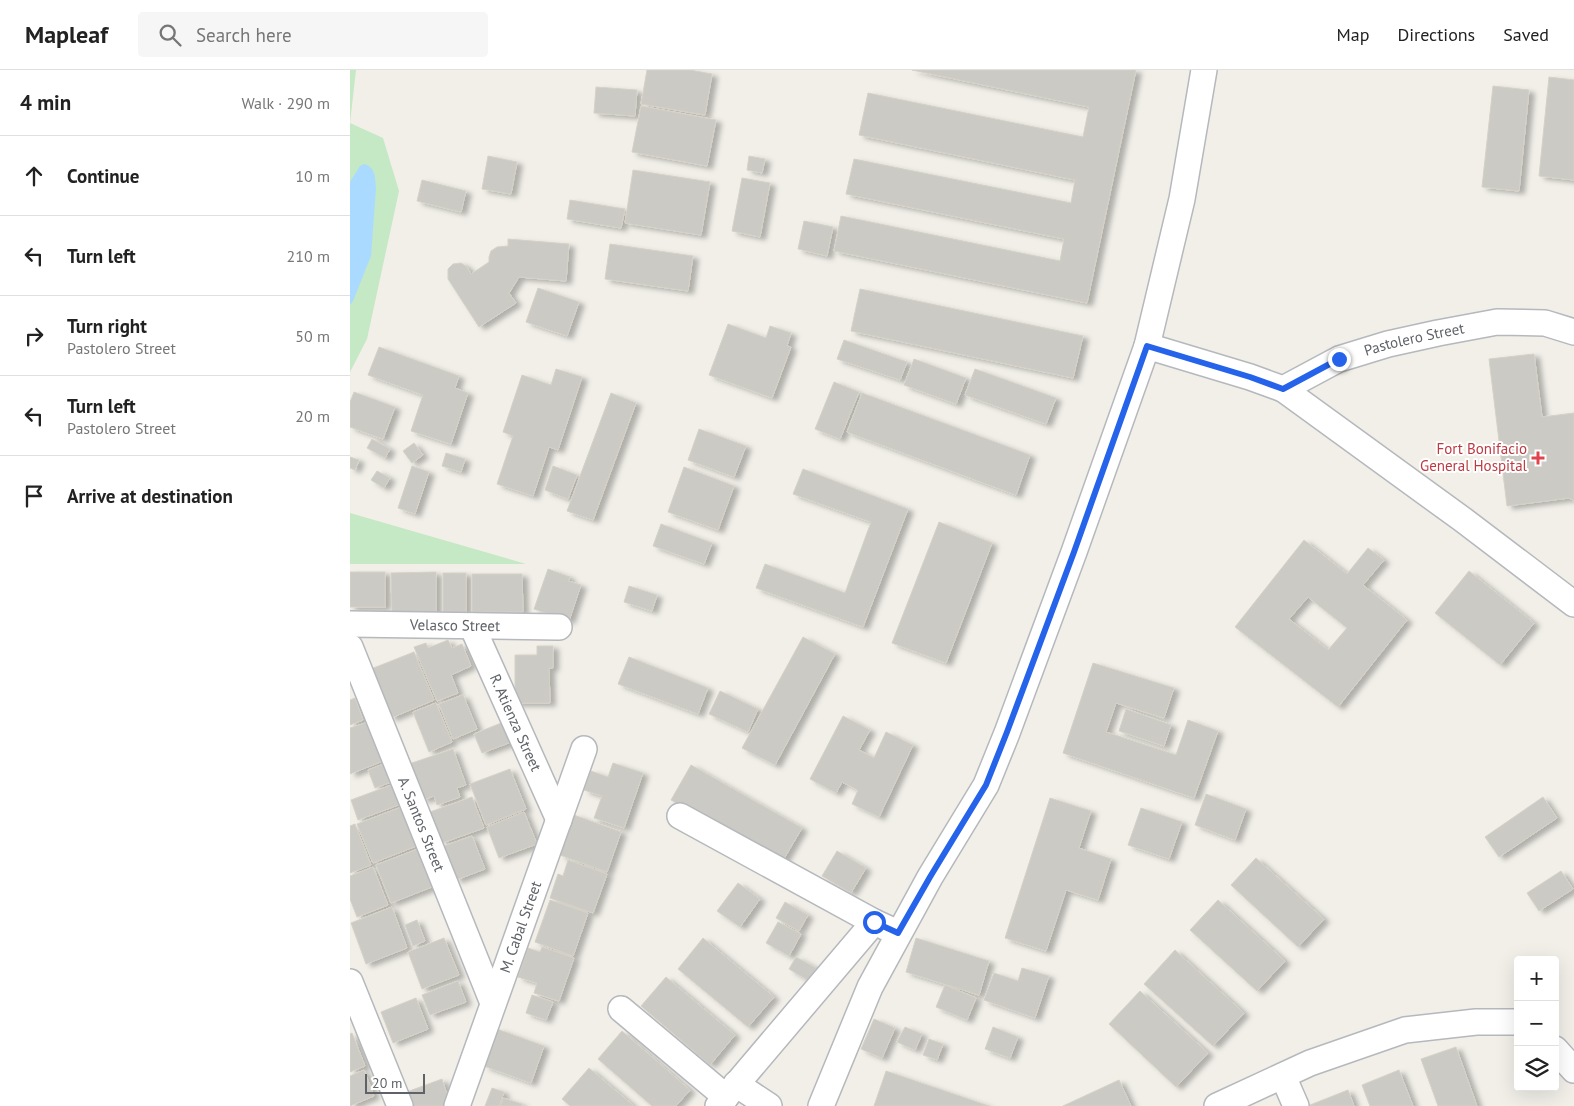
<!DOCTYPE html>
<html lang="en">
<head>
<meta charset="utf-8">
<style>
  body { margin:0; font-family:"PT Sans",sans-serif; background:#f6f6f6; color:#222 }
  .controls { position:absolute; right:15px; bottom:15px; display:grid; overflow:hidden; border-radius:5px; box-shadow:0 5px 20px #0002 }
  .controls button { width:45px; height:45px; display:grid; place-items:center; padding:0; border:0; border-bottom:1px solid #e0e0e0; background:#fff; color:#222; font:25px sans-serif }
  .scale { position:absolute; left:15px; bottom:12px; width:60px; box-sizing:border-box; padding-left:5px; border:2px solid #5f6368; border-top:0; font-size:14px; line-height:18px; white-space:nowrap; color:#5f6368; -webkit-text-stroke:4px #fff; paint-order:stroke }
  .stop { position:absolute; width:15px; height:15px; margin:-11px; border:4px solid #2563eb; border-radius:50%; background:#fff }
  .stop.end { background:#2563eb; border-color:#fff; box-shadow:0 1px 5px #0008 }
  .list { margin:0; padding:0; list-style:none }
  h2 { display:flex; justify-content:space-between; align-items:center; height:65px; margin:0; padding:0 20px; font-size:21px }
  h2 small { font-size:16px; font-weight:400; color:#767676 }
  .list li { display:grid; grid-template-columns:32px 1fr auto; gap:15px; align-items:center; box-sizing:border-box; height:80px; padding:0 20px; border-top:1px solid #e0e0e0 }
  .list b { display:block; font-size:19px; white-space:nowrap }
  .list p { margin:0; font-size:16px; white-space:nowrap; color:#767676 }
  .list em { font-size:16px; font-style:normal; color:#767676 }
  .icon { flex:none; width:28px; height:28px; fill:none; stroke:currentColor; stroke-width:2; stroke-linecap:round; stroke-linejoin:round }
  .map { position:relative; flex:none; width:1224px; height:1036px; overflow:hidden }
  header { display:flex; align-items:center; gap:30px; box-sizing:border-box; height:70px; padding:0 25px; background:#fff; border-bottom:1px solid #e0e0e0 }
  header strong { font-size:24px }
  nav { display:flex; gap:28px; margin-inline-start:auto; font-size:18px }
  .search { width:350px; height:45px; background:#f6f6f6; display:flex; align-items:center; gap:12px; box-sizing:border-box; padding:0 18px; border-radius:5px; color:#767676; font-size:19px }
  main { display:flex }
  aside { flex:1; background:#fff }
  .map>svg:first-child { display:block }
  .green { fill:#c5e8c5 }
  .water { fill:#aadaff }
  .building { fill:#cccac5; stroke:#d6d1c6; fill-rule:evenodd; filter:url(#shadow) }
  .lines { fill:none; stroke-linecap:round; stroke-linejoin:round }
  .minor-casing { stroke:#b5b8bc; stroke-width:28 }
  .minor { stroke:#fff; stroke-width:25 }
  .route { stroke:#2563eb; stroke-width:6 }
  .health-dot { fill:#e0444e; stroke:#fff; stroke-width:2 }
  .labels { text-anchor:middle; stroke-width:4; stroke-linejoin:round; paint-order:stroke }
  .street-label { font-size:15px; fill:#5f6368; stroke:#fff }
  .health-label { font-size:15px; fill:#be3a42; stroke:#fff; text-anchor:end }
</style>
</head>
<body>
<header>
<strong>Mapleaf</strong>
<div class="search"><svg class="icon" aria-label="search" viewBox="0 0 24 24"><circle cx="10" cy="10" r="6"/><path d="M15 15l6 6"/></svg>Search here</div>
<nav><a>Map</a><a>Directions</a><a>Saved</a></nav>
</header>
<main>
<aside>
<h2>4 min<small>Walk · 290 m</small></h2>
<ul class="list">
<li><svg class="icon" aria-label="ahead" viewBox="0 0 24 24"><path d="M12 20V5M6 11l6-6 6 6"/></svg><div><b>Continue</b></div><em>10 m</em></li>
<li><svg class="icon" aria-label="left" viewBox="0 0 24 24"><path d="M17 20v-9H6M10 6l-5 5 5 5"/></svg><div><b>Turn left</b></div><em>210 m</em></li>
<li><svg class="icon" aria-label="right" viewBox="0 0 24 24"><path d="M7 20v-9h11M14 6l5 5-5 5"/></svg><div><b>Turn right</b><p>Pastolero Street</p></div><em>50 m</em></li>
<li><svg class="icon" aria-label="left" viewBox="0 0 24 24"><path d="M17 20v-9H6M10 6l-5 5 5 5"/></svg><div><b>Turn left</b><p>Pastolero Street</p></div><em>20 m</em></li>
<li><svg class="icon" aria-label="arrive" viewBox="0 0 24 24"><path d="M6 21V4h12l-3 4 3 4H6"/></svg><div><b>Arrive at destination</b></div></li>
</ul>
</aside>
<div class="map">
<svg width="1224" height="1036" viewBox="0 0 1224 1036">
  <defs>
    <filter id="shadow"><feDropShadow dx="5.5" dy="3" stdDeviation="2.5" flood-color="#0004"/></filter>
  </defs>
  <rect width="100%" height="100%" fill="#f1efe8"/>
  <!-- green -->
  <g class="green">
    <polygon points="0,0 6,0 0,53 33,68 49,121 17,269 0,302"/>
    <polygon points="0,443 176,494 0,494"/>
  </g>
  <!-- water -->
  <path class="water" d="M14,94C26,97 25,109 26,118L21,186L3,231L0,235V112L10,96Z"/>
  <!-- building -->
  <g class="building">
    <polygon points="297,0 340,0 362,4 355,45 291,34"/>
    <polygon points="562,0 786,0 737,233 484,181 491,146 710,191 714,169 496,124 504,89 721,133 725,110 509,65 518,23 733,67 739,37"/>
    <polygon points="1199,7 1224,10 1224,110 1189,106"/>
    <polygon points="1143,16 1179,20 1169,121 1132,117"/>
    <polygon points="246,17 287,20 285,46 244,43"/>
    <polygon points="291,36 366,50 357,96 282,82"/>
    <polygon points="138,86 167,92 161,124 132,119"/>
    <polygon points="399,86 415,89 412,103 397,100"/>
    <polygon points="283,100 360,112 351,165 275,153"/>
    <polygon points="392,108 420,113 410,167 382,161"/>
    <polygon points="72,110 116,121 111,142 67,131"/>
    <polygon points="220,130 275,139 271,158 217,149"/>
    <polygon points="454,151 483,157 477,186 448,179"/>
    <polygon points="158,169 219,174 216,211 169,207 159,223 166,233 129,257 98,209 98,199 103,194 111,193 117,197 121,204 139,192 139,187 141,181 147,177 158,176"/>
    <polygon points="260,174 343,186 338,221 255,209"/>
    <polygon points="188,218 229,232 217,266 176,252"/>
    <polygon points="510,219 733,266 723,308 501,261"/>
    <polygon points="378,254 416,268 420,256 441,263 437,276 441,277 422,328 359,305"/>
    <polygon points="494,270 557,292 550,310 487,289"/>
    <polygon points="29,277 109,306 105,318 118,323 101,374 61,361 73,325 18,305"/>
    <polygon points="1184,284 1192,347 1224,343 1224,431 1219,428 1157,436 1139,289"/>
    <polygon points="564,289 616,308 606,334 554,315"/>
    <polygon points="206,299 232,307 208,380 199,377 183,426 147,414 163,366 153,362 172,305 201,315"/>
    <polygon points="625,299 706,328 696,354 615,325"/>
    <polygon points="484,312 509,322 490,369 465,359"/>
    <polygon points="4,322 45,337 33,369 0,357 0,332"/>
    <polygon points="261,323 286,333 243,450 217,441"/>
    <polygon points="512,323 680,385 666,425 497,362"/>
    <polygon points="349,359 396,376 384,407 338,390"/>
    <polygon points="22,369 40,379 35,388 17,378"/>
    <polygon points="64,373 73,385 62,393 53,381"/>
    <polygon points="96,383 115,389 111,402 92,396"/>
    <polygon points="0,387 9,390 5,400 0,398"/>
    <polygon points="62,396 79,402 65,444 48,438"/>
    <polygon points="203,396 227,405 218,429 195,420"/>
    <polygon points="334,397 384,416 368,460 318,442"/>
    <polygon points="453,399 558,439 513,557 406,518 415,494 495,523 521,452 443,424"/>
    <polygon points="27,401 40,408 34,418 21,410"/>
    <polygon points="589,452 642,473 596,593 542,573"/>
    <polygon points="311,454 362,473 354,494 303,476"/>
    <path d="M954,470L997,504L1018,478L1034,490L1013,515L1057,550L988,637L885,557ZM958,527L997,558L978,580L939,549Z"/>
    <polygon points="198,499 220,507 218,511 231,515 219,551 184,539"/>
    <polygon points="1119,501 1184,553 1150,595 1085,543"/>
    <rect x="0" y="502" width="35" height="35"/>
    <polygon points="86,502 86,543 42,543 41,503"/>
    <rect x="93" y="503" width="23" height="39"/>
    <polygon points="122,504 172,504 173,542 122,542"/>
    <polygon points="279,516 307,525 302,541 274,532"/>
    <polygon points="453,567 485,584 425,695 392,678"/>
    <polygon points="98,570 102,578 112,574 121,596 101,605 108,623 87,631 64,577 76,573 78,578"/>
    <polygon points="187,576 203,576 203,598 199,598 200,633 165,633 165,585 187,585"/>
    <polygon points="64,582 84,630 41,648 21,599"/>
    <polygon points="279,587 358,618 348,644 268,614"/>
    <polygon points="743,593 824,618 814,648 766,633 756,662 826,685 838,650 868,661 844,728 713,683"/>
    <polygon points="370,621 408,639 398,662 359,644"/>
    <polygon points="113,625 127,659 103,669 89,634"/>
    <polygon points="5,628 13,650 0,655 0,630"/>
    <polygon points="86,633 102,672 79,682 63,642"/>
    <polygon points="776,639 821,655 814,676 769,661"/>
    <polygon points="493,646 520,660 509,680 524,688 536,662 563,675 529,747 502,734 508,720 492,712 486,723 460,709"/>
    <polygon points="156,651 164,671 132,683 124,664"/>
    <polygon points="18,652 33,691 0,704 0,658"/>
    <polygon points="103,679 116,715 107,718 110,727 87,735 84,726 73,730 59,694"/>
    <polygon points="36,693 44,711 25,718 18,700"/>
    <polygon points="263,693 293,703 274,758 244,748 252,726 234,720 241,701 258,707"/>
    <polygon points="341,695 452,758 432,792 321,730"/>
    <polygon points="160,699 176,739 136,755 120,714"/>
    <polygon points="44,714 51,734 8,750 1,730"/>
    <polygon points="856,724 896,739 885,770 845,755"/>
    <polygon points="122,727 134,758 92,773 80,742"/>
    <polygon points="1193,727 1207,748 1149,787 1135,767"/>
    <polygon points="700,728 741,741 729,778 761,789 748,830 716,820 696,881 655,868"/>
    <polygon points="54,736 69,775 23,793 7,754"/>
    <polygon points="791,738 832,752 819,789 778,775"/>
    <polygon points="174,742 187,774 149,788 137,757"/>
    <polygon points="224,745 271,762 257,802 210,785"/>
    <polygon points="5,754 21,795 0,803 0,756"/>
    <polygon points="122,766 135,799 106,810 94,776"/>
    <polygon points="68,779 82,817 41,833 26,795"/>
    <polygon points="487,781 516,798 501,823 472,806"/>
    <polygon points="906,788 974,849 948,877 881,815"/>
    <polygon points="218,790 257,804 243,843 200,828 208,804 213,806"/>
    <polygon points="23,797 38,835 7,847 0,829 0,806"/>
    <polygon points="1211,801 1223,819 1189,841 1177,823"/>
    <polygon points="388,813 410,829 390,857 367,841"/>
    <polygon points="200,830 238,843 223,886 185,872"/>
    <polygon points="868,830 935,891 907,921 840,860"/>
    <polygon points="435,832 458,845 449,861 426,848"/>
    <polygon points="42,837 57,878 16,894 1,853"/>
    <polygon points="67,850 75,871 63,876 55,855"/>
    <polygon points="428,852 451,864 439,886 416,873"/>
    <polygon points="94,868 109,905 72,919 58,882"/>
    <polygon points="353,868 424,927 398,957 328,899"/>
    <polygon points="566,868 639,891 629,925 556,902"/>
    <polygon points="192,877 224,888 209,931 184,923 187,913 168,907 178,878 190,882"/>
    <polygon points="825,880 894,943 863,976 794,914"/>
    <polygon points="446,887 466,898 459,911 439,899"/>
    <polygon points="672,898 699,906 685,948 634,930 644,903 668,911"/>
    <polygon points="316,907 385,965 360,995 291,936"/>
    <polygon points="108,911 116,932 80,945 72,925"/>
    <polygon points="595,915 626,928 617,950 586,937"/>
    <polygon points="790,921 858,983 826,1017 759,954"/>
    <polygon points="182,925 203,932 196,950 176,943"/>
    <polygon points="66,928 78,959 43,973 31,942"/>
    <polygon points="524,949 545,958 532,988 511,979"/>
    <polygon points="555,957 572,964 565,980 547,972"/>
    <polygon points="643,957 668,967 660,988 635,979"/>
    <polygon points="147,959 194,976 181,1013 134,996"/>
    <polygon points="272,961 340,1020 326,1036 302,1036 248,989"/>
    <polygon points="2,963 15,996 0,1002 0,964"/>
    <polygon points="579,969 593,974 587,990 573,985"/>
    <polygon points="1106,977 1127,1036 1088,1036 1071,989"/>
    <polygon points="239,998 284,1036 220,1036 212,1029"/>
    <polygon points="14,1000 24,1026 0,1036 0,1006"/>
    <polygon points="1049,1000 1063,1036 1020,1036 1012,1015"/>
    <polygon points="536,1001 639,1036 524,1036"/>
    <polygon points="92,1009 98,1028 95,1036 59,1036 54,1023"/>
    <polygon points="769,1010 781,1036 713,1036"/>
    <polygon points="142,1018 154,1022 149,1036 135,1036"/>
    <polygon points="998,1020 1004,1036 961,1036 960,1035"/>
    <polygon points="153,1028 172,1034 172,1036 151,1036"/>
  </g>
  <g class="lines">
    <defs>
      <g id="minor">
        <path id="s1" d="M797,276L900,307L933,319L989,289L1038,274L1088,263L1147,252L1195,253L1224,262"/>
        <polyline points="933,319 1112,449 1224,534"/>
        <path id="s2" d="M0,554L209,557"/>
        <path id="s3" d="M122,556L209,750"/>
        <path id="s4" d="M0,577L143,933"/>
        <polyline points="330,746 524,852 548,863"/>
        <polyline points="0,912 50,1036"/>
        <polyline points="271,939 376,1027"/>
        <polyline points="1205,979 1224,1000"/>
        <polyline points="933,1006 946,1036"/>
        <polyline points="386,1014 419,1036"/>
        <path id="s5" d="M107,1036L234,679"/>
        <polyline points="368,1036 524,852"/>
        <polyline points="471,1036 520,917 580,807 636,715 657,663 724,482 797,276 832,129 854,0"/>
        <polyline points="867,1036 960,993 1055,960 1126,952 1168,952"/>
      </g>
    </defs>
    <!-- minor casing -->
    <use href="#minor" class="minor-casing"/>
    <!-- minor -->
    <use href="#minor" class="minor"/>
  </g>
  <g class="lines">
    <!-- route -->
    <polyline class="route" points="524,852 548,863 580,807 636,715 657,662 724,482 797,276 900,307 933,319 989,289"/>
  </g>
  <!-- markers -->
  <path class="health-dot" d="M1185.5 380.5h5v5h5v5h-5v5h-5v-5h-5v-5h5z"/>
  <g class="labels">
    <!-- street labels -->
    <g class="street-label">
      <text dy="5" stroke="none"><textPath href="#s1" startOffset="284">Pastolero Street</textPath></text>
      <text dy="5" stroke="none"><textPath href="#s2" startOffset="105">Velasco Street</textPath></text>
      <text dy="5" stroke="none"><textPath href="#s3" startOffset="106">R. Atienza Street</textPath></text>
      <text dy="5" stroke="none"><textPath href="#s4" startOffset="191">A. Santos Street</textPath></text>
      <text dy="5" stroke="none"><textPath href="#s5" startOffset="190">M. Cabal Street</textPath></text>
    </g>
    <!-- health labels -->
    <g class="health-label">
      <text x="1177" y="384">Fort Bonifacio<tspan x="1177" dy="17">General Hospital</tspan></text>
    </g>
  </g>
</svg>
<div class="controls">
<button>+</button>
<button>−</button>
<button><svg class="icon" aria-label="layers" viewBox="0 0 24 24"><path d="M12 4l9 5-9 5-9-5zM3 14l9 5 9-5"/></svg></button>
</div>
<div class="scale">20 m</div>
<div class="stop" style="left:524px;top:852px"></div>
<div class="stop end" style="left:989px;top:289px"></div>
</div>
</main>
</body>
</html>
